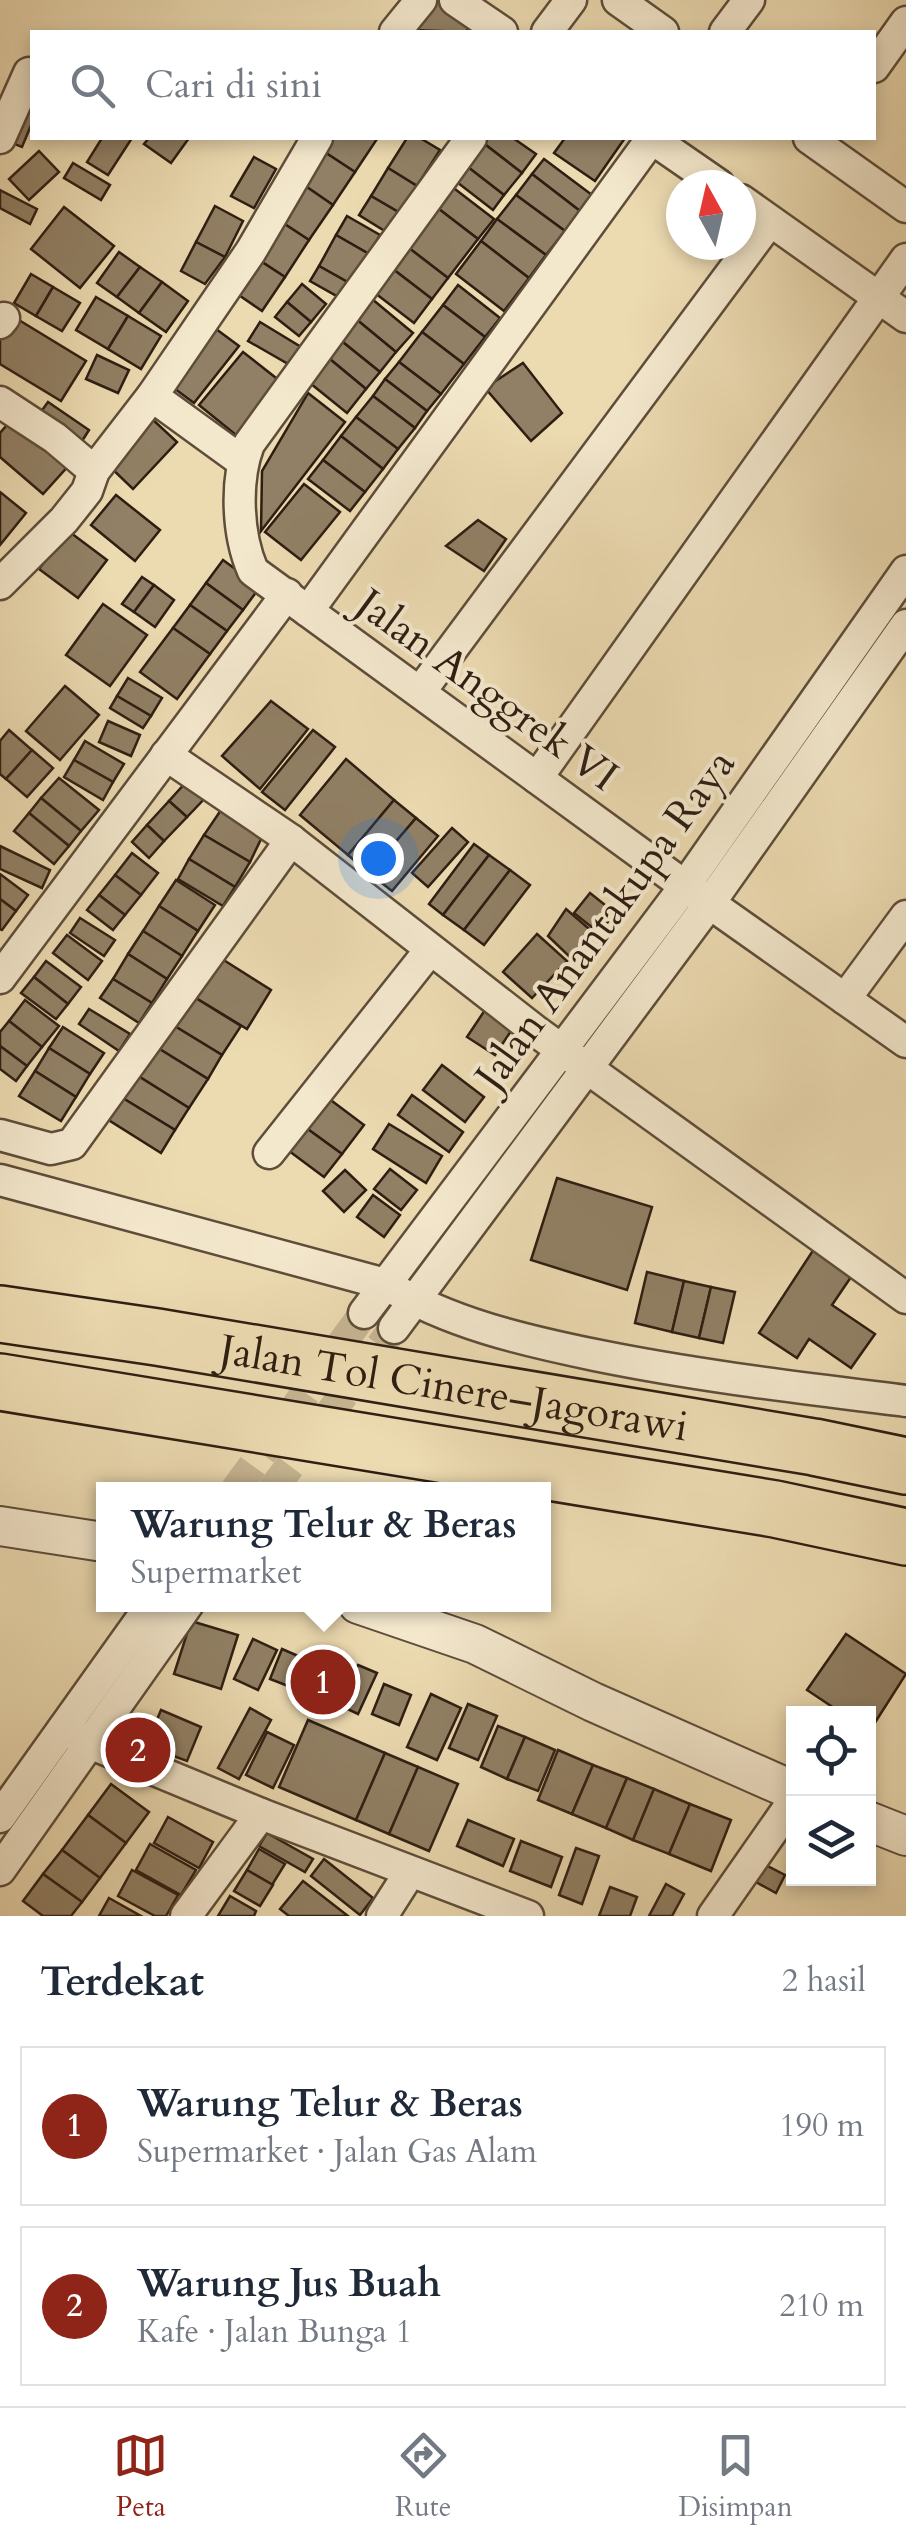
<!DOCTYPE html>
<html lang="id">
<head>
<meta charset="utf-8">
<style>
  body { margin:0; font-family:Cardo,serif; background:#f6f6f7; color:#1f2937 }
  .controls { position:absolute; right:30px; bottom:30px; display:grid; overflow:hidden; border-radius:0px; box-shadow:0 5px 15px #0003 }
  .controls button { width:90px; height:90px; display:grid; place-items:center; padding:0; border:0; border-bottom:2px solid #e0e1e3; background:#fff; color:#1f2937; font:50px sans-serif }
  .compass { position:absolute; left:666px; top:170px; width:90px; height:90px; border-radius:50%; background:#fff; box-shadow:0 5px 15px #0003; rotate:352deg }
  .you { position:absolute; left:378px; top:858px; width:35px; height:35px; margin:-25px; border:8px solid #fff; border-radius:50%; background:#1a73e8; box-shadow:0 0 0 15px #1a73e833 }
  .badge { display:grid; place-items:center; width:65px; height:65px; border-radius:50%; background:#8f2418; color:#fff; font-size:32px; font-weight:700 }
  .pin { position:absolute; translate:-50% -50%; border:5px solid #fff; box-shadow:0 2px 10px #0006 }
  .popup { position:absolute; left:96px; top:1482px; width:455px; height:130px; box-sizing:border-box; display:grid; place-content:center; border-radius:0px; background:#fff; filter:drop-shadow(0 2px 8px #0005); font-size:32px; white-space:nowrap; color:#747a83 }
  .popup b { font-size:38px; color:#1f2937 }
  .popup::after { content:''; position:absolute; left:50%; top:100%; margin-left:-20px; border:20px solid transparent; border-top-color:#fff }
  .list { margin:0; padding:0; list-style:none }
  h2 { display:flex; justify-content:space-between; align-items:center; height:130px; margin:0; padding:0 40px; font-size:42px }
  h2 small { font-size:32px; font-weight:400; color:#747a83 }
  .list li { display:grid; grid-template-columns:65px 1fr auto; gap:30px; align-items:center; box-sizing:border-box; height:160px; margin:0 20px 20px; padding:0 20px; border:2px solid #e0e1e3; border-radius:0px }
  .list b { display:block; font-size:38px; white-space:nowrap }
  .list p { margin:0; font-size:32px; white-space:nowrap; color:#747a83 }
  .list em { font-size:32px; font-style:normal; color:#747a83 }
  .icon { flex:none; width:55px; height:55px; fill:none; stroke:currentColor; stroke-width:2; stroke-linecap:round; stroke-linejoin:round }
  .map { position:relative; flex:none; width:906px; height:1916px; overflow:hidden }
  .search { position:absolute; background:#fff; box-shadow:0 5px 15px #0003; left:30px; right:30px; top:30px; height:110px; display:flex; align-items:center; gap:25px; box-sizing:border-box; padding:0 35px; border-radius:0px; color:#747a83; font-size:38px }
  .sheet { height:490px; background:#fff }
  nav { display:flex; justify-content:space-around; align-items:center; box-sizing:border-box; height:140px; border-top:2px solid #e0e1e3; background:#fff; font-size:28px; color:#747a83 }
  nav a { display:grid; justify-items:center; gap:5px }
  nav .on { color:#8f2418 }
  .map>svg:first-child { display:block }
  .building { fill:#918065; stroke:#2e1e12; stroke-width:2.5 }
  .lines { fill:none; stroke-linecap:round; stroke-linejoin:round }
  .minor-tunnel { stroke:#c6b491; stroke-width:30; stroke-dasharray:30 15; stroke-linecap:butt }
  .minor-casing { stroke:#5e4d3a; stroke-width:35 }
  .tertiary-casing { stroke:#5e4d3a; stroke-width:42 }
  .motorway-casing { stroke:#2e1e12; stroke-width:60 }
  .minor { stroke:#f3e7cc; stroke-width:30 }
  .tertiary { stroke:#f3e7cc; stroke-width:38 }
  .motorway { stroke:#ecdab1; stroke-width:55 }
  .labels { text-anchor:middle; stroke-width:8; stroke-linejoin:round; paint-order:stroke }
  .street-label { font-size:42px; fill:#2e1e12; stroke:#f3e7cc }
</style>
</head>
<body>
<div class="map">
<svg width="906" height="1916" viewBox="0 0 906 1916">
  <rect width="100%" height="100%" fill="#ecdab1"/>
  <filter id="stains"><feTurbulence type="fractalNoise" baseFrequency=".002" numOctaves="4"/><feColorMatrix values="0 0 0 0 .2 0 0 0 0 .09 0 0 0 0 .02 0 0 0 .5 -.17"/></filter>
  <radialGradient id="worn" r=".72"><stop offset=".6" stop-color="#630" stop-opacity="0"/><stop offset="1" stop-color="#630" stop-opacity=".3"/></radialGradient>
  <!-- building -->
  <g class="building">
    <polygon points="432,0 445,0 475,19 466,32 412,30"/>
    <polygon points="24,99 32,102 32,123 22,147 7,141"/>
    <polygon points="102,138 132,138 108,175 87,162"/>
    <polygon points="149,138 189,138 171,163 144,144"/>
    <polygon points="332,138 374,138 377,139 355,172 323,151"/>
    <polygon points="407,138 420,138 440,150 417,186 388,168"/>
    <polygon points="486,138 513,138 536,154 522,173 482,142"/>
    <polygon points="565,138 625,138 595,181 554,153"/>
    <polygon points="482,142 522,173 504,195 464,164"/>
    <polygon points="39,151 59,172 29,200 9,179"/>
    <polygon points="323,151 355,172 333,205 301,183"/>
    <polygon points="254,157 276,169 254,208 231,196"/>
    <polygon points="544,159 592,195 580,211 532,174"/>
    <polygon points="73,163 110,185 101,200 64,178"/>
    <polygon points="464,164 504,195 493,210 453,179"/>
    <polygon points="388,168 417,186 400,213 371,196"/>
    <polygon points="532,174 580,211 565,231 516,195"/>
    <polygon points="301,183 333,205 309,240 277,219"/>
    <polygon points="451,186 494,219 478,239 435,206"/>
    <polygon points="0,190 37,209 30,224 0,208"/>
    <polygon points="516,195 565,231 546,255 497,219"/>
    <polygon points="371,196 400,213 388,233 359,215"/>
    <polygon points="215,206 243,221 225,257 196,242"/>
    <polygon points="435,206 478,239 448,278 405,245"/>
    <polygon points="64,207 114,246 80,288 31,249"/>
    <polygon points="347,216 380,235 369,254 336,235"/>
    <polygon points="277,219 309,240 285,277 253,256"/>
    <polygon points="497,219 546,255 529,278 481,241"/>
    <polygon points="336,235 369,254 351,284 319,266"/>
    <polygon points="481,241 529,278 504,311 456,274"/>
    <polygon points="196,242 225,257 205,284 181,271"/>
    <polygon points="405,245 448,278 432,299 389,266"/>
    <polygon points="119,252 140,267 117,297 97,283"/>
    <polygon points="253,256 285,277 262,311 230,289"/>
    <polygon points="319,266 351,284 342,299 310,281"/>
    <polygon points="389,266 432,299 414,323 371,290"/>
    <polygon points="140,267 162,282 139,313 117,297"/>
    <polygon points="31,274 53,287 36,316 14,303"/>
    <polygon points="162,282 188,301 166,332 139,313"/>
    <polygon points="302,284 326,304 311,322 287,302"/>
    <polygon points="458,285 500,318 485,337 443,305"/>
    <polygon points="53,287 80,303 62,331 36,316"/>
    <polygon points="96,297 128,316 108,349 76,330"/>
    <polygon points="372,299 413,333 396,352 356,319"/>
    <polygon points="287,302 311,322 299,336 275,317"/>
    <polygon points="443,305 485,337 464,364 422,332"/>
    <polygon points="9,314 86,361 61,401 0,364 0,329"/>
    <polygon points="128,316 161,336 141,369 108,349"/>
    <polygon points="356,319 396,352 380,372 339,339"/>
    <polygon points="260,322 301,347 290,365 248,341"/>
    <polygon points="212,326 239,346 194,403 167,383"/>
    <polygon points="422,332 464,364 441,394 399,362"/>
    <polygon points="339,339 380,372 366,389 325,355"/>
    <polygon points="243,352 285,385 241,439 199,405"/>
    <polygon points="97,355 129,370 118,393 86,379"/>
    <polygon points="325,355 366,389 347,413 305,379"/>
    <polygon points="399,362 441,394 427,411 385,379"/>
    <polygon points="523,363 562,413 531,441 485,388"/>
    <polygon points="385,379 427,411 415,428 373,396"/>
    <polygon points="308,393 345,422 261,531 262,471"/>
    <polygon points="373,396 415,428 398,449 356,417"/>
    <polygon points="48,402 89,430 77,449 35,420"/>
    <polygon points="15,416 70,464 43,494 0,457 0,433"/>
    <polygon points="356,417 398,449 383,469 341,436"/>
    <polygon points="151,418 177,442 133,489 107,464"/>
    <polygon points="341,436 383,469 365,492 323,460"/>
    <polygon points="323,460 365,492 350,511 308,479"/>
    <polygon points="304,484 340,512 301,560 265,532"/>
    <polygon points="0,492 26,513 0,545"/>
    <polygon points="116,495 160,530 135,561 91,525"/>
    <polygon points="478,520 506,539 484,571 446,546"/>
    <polygon points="67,530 107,560 78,598 39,569"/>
    <polygon points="223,560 260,587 243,610 206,583"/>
    <polygon points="142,577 154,585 134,612 122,604"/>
    <polygon points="206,583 243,610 227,631 190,605"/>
    <polygon points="154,585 174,600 155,627 134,612"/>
    <polygon points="103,604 147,635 110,686 66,655"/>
    <polygon points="190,605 227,631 210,654 173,628"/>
    <polygon points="173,628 210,654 177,699 140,672"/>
    <polygon points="128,678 162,698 151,716 117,696"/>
    <polygon points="65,686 99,715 60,760 26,731"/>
    <polygon points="117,696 151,716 143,728 110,708"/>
    <polygon points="271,701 308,729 260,789 222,756"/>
    <polygon points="108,721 140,735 131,756 99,742"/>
    <polygon points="9,730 32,750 6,779 0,774 0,741"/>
    <polygon points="313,730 335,747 285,810 262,792"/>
    <polygon points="85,741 124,764 113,782 74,760"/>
    <polygon points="32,750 53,768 27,797 6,779"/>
    <polygon points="346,759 394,800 348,855 300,815"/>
    <polygon points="74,760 113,782 103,800 64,777"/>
    <polygon points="59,778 99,810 81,831 41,798"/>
    <polygon points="188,780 208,795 187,817 169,801"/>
    <polygon points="41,798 81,831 69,846 29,813"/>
    <polygon points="394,800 416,818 369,873 348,855"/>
    <polygon points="169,801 187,817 164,841 147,825"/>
    <polygon points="223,807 262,837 250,862 204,835"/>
    <polygon points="29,813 69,846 54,864 14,831"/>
    <polygon points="416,818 438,836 392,891 369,873"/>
    <polygon points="147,825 164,841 149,858 132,842"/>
    <polygon points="452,828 468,842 428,887 412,873"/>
    <polygon points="204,835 250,862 235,887 189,859"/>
    <polygon points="474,844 489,855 443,915 429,904"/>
    <polygon points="0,846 50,870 42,888 0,869"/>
    <polygon points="132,853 158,873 141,895 115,875"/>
    <polygon points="489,855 510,870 464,930 443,915"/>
    <polygon points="189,859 235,887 223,906 178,879"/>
    <polygon points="510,870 530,885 484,945 464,930"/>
    <polygon points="0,874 28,895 16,911 0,899"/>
    <polygon points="115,875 141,895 125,915 99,895"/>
    <polygon points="176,880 215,905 198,931 159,906"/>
    <polygon points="590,893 615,913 599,933 574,913"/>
    <polygon points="99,895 125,915 113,930 87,910"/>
    <polygon points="0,899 16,911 2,930 0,929"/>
    <polygon points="159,906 198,931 182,956 143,931"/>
    <polygon points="566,909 595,934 574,961 548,936"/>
    <polygon points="80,918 115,940 104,956 70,933"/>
    <polygon points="143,931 182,956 167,979 128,954"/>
    <polygon points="537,934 567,961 532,998 503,972"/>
    <polygon points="67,935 102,961 88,980 53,953"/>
    <polygon points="211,952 271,990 247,1029 186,992"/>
    <polygon points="128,954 167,979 152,1003 113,979"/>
    <polygon points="46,961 81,987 68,1004 34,977"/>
    <polygon points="34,977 68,1004 56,1019 21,993"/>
    <polygon points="113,979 152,1003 139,1023 100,998"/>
    <polygon points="186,992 241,1026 222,1055 168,1022"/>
    <polygon points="25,1000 59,1026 42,1047 9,1021"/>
    <polygon points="89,1009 130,1034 119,1051 79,1024"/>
    <polygon points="485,1010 513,1028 495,1055 467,1037"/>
    <polygon points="9,1021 42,1047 27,1066 0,1046 0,1032"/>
    <polygon points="168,1022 222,1055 208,1079 153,1045"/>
    <polygon points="63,1027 104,1053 90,1074 49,1048"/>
    <polygon points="153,1045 208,1079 189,1108 135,1074"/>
    <polygon points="0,1046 27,1066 16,1081 0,1069"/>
    <polygon points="49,1048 90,1074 76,1097 35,1071"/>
    <polygon points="442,1065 484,1097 465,1122 423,1090"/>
    <polygon points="35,1071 76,1097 61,1121 19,1096"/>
    <polygon points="135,1074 189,1108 175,1130 121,1097"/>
    <polygon points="320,1092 364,1125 342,1154 298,1122"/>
    <polygon points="412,1095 463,1132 449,1152 398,1115"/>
    <polygon points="121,1097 175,1130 161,1153 107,1119"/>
    <polygon points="298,1122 342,1154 324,1177 281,1145"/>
    <polygon points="389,1124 442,1156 426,1183 373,1149"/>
    <polygon points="390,1169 417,1190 401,1210 374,1189"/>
    <polygon points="345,1170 366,1190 344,1212 323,1191"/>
    <polygon points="557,1178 652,1207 627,1290 531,1260"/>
    <polygon points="373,1195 400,1215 384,1237 357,1217"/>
    <polygon points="814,1249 853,1274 832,1305 875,1334 851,1368 809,1339 797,1358 759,1333"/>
    <polygon points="647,1272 684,1281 672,1332 635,1323"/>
    <polygon points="684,1281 711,1287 699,1338 672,1332"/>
    <polygon points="711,1287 735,1292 723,1343 699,1338"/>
    <polygon points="191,1621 238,1635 221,1689 174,1674"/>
    <polygon points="846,1634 906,1674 869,1732 868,1714 843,1714 807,1690"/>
    <polygon points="253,1639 277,1650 258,1690 234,1679"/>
    <polygon points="282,1649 305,1659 293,1688 270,1679"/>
    <polygon points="321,1660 343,1672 326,1704 304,1693"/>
    <polygon points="358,1665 377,1673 358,1714 339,1705"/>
    <polygon points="384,1684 411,1695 399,1725 372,1714"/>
    <polygon points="431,1694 461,1708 437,1760 407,1747"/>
    <polygon points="468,1704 497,1716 478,1760 449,1748"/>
    <polygon points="250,1708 271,1720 239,1779 218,1768"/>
    <polygon points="161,1710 201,1727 187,1761 146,1746"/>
    <polygon points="308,1720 385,1753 356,1820 279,1787"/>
    <polygon points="498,1726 525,1737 507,1779 481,1767"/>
    <polygon points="267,1732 294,1745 273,1788 246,1775"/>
    <polygon points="525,1737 555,1750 538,1791 507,1779"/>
    <polygon points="558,1750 593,1765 572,1814 538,1800"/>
    <polygon points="385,1753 418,1767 389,1834 356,1820"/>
    <polygon points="593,1765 627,1778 606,1828 572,1814"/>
    <polygon points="418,1767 458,1784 429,1851 389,1834"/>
    <polygon points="627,1778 654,1789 633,1840 606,1828"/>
    <polygon points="111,1784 149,1812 126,1843 88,1815"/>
    <polygon points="654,1789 690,1804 669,1854 633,1840"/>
    <polygon points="690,1804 731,1820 711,1871 669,1854"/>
    <polygon points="88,1815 126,1843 100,1878 62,1850"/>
    <polygon points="168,1817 213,1842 199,1868 154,1843"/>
    <polygon points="468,1820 514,1839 503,1866 457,1846"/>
    <polygon points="267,1833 313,1859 305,1872 259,1846"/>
    <polygon points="521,1841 562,1857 551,1887 510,1871"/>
    <polygon points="150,1844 196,1870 181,1895 136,1870"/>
    <polygon points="576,1848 599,1856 582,1904 559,1895"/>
    <polygon points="259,1849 285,1864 272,1885 247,1870"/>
    <polygon points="62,1850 100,1878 82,1902 43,1874"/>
    <polygon points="324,1859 373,1898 360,1915 311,1876"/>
    <polygon points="762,1863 785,1875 776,1893 754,1881"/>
    <polygon points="132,1870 178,1895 166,1916 155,1916 118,1896"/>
    <polygon points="247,1870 273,1885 260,1906 234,1891"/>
    <polygon points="43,1874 82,1902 71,1916 43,1916 23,1901"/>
    <polygon points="303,1881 348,1916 289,1916 280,1909"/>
    <polygon points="666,1884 684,1894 672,1916 649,1916"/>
    <polygon points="610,1887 637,1897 630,1916 599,1916"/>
    <polygon points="230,1896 256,1911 254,1916 218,1916"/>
    <polygon points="109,1898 141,1916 99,1916"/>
  </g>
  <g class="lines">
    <!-- minor-tunnel -->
    <g class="minor-tunnel">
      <polyline points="235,1490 364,1313"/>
      <polyline points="272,1490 394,1328"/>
    </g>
    <defs>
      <g id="minor">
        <polyline points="455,0 502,32"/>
        <polyline points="618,0 663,32"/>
        <polyline points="395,32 421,0"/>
        <polyline points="547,32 571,0"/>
        <polyline points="725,32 749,0"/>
        <polyline points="874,67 906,22"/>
        <polyline points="0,138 29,73"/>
        <path d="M471,138L249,444C235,481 237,534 253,571L685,886L906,1042"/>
        <polyline points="651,138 719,185"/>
        <polyline points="809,138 906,207"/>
        <polyline points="741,200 906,317"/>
        <polyline points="0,323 4,318"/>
        <polyline points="152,396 243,462"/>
        <polyline points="0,402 55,438 94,471"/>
        <polyline points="0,584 64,520 87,491 94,471 152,396 251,251 317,138"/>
        <polyline points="308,611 652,138"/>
        <polyline points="420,692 770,221"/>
        <polyline points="166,755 291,840 537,1032 906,1298"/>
        <polyline points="537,778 906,259"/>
        <polyline points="0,978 287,594"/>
        <polyline points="845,999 906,916"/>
        <polyline points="0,1135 51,1149 72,1144 291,840"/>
        <polyline points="269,1153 430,950"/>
        <path d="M0,1180L385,1284C449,1323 522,1340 595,1355C698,1376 802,1388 906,1401"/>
        <polyline points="364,1313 685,886 906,571"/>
        <polyline points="394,1328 709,904 906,625"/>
        <polyline points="63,1729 99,1747 261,1814 528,1916"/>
        <polyline points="0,1817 152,1604"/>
        <polyline points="0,1870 188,1604"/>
        <polyline points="186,1916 261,1814"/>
        <polyline points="382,1916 410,1872"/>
        <polyline points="713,1916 794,1800"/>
      </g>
      <g id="tertiary">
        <polyline points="0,1526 103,1542"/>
        <polyline points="358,1604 475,1644 593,1702 794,1791"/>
        <polyline points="868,1821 906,1836"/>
      </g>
      <g id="motorway">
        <path id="s1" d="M0,1314L157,1337L814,1447L906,1466"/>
        <polyline points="0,1382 775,1509 906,1537"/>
      </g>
    </defs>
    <!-- minor casing -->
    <use href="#minor" class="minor-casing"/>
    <!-- tertiary casing -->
    <use href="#tertiary" class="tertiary-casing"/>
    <!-- motorway casing -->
    <use href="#motorway" class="motorway-casing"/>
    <!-- minor -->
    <use href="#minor" class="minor"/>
    <!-- tertiary -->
    <use href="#tertiary" class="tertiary"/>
    <!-- motorway -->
    <use href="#motorway" class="motorway"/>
  </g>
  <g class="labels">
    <!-- street labels -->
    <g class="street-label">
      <text transform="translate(488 689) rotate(36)" y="15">Jalan Anggrek VI</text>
      <text transform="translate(604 919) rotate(-54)" y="15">Jalan Anantakupa Raya</text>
      <text dy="15" stroke="none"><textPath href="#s1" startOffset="460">Jalan Tol Cinere–Jagorawi</textPath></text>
    </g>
  </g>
  <rect width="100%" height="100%" filter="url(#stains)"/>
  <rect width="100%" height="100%" fill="url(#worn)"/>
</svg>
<div class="controls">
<button><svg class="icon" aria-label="locate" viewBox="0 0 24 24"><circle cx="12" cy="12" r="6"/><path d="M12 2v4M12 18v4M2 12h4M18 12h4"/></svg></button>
<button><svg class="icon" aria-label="layers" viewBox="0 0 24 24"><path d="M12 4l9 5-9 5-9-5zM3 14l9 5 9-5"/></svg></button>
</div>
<svg class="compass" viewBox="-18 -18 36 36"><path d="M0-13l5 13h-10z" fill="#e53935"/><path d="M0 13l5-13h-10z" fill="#747a83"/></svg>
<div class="you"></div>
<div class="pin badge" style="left:323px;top:1682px">1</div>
<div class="popup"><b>Warung Telur &amp; Beras</b>Supermarket</div>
<div class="pin badge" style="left:138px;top:1750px">2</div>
<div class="search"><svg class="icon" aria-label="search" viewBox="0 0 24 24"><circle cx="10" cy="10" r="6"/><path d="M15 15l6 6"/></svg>Cari di sini</div>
</div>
<section class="sheet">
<h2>Terdekat<small>2 hasil</small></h2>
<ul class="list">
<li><span class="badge">1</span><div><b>Warung Telur &amp; Beras</b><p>Supermarket · Jalan Gas Alam</p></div><em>190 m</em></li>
<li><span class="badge">2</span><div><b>Warung Jus Buah</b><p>Kafe · Jalan Bunga 1</p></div><em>210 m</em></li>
</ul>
</section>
<nav>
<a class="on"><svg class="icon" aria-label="map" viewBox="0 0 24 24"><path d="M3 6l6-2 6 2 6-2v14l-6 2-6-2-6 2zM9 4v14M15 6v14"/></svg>Peta</a>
<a><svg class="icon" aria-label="directions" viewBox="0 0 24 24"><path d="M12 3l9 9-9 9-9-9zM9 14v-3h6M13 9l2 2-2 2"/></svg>Rute</a>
<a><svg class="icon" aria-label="saved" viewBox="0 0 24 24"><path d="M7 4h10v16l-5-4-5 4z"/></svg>Disimpan</a>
</nav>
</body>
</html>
